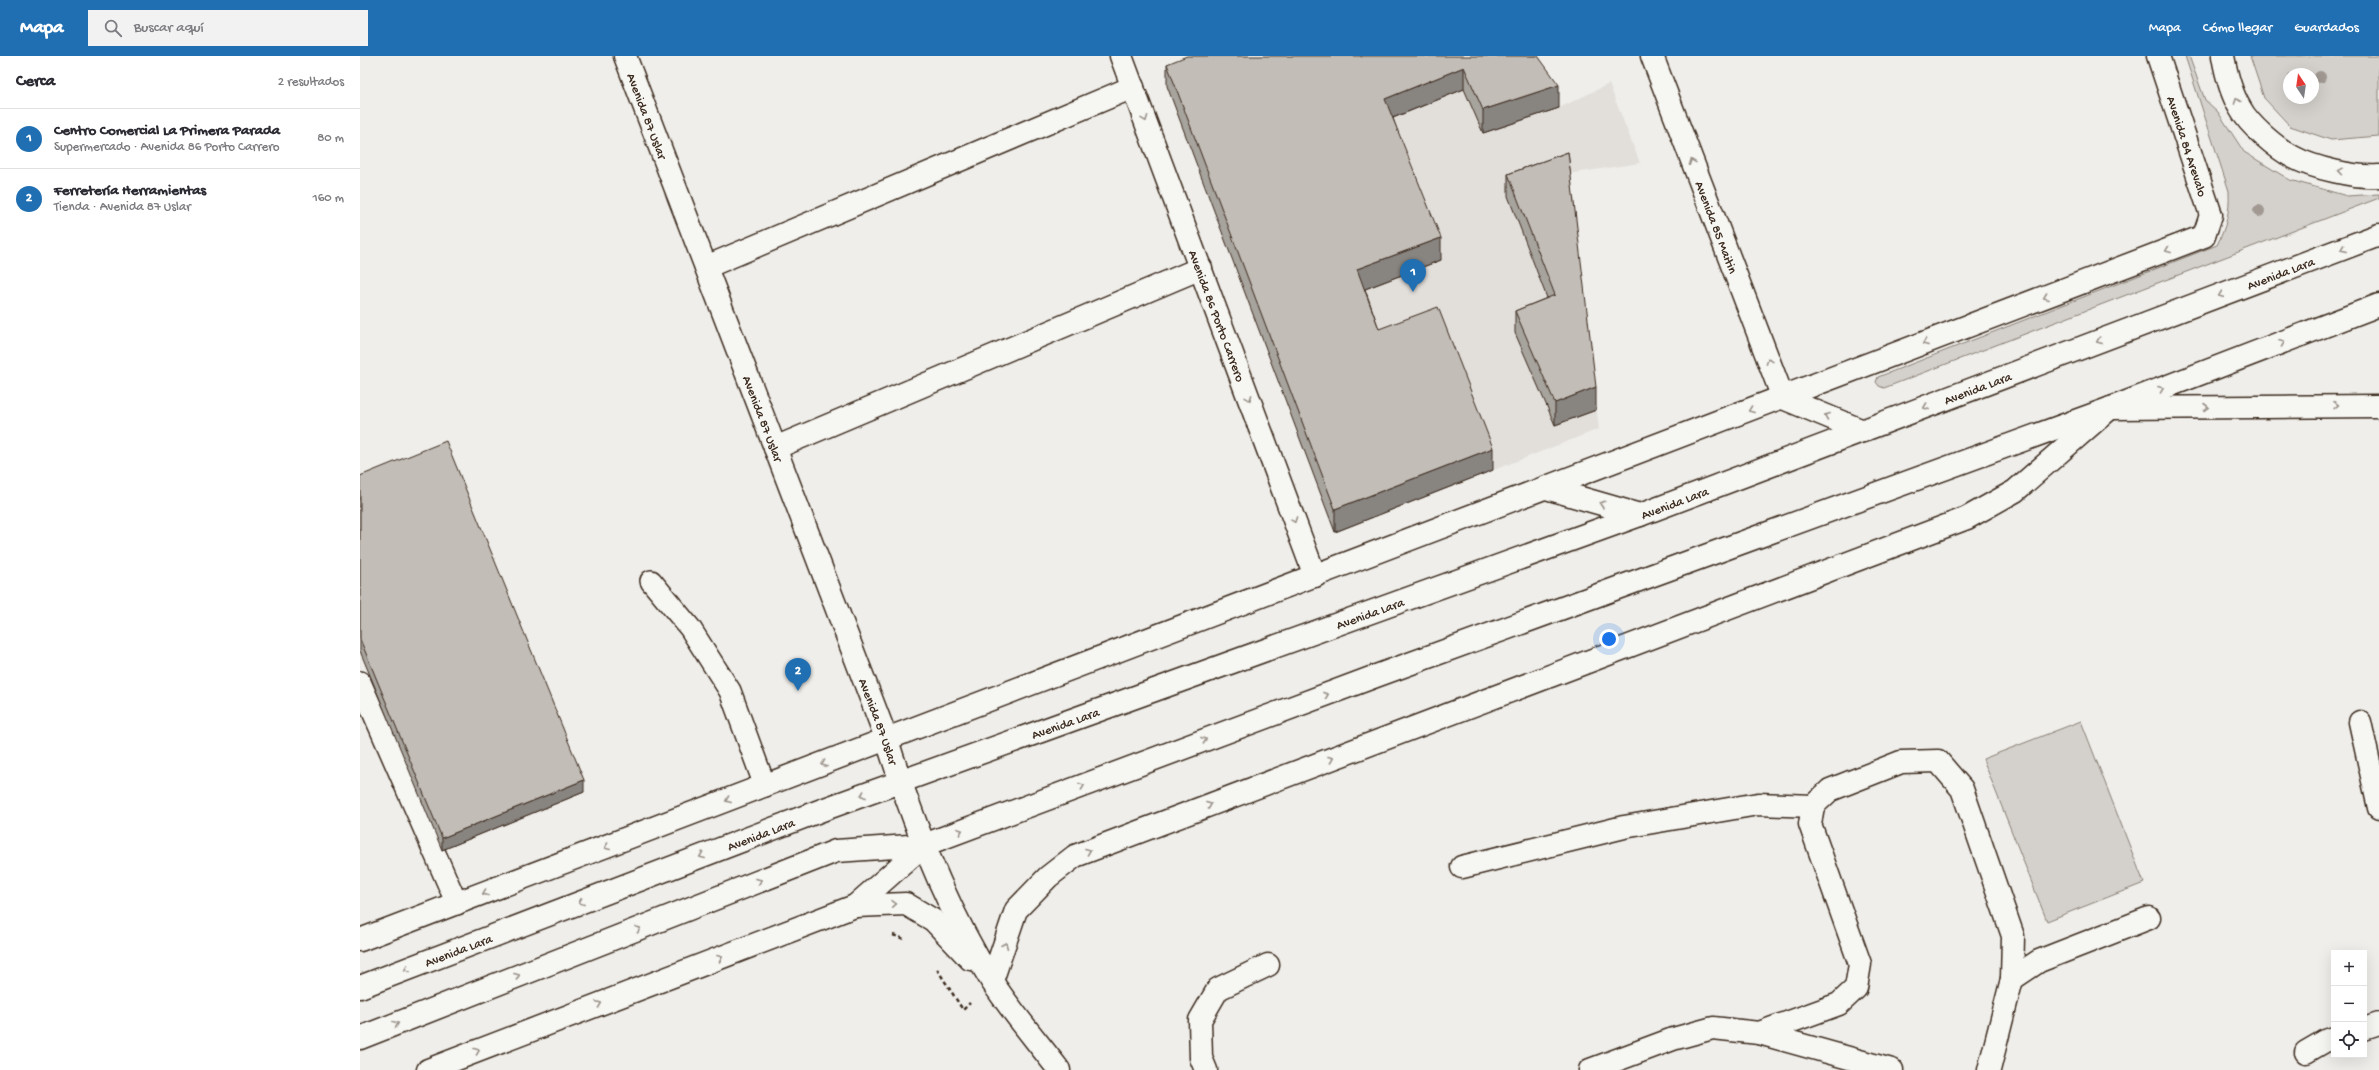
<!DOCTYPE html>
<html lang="es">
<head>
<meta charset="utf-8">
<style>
  body { margin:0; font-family:"Gochi Hand",sans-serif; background:#f2f2f3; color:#2b2b33 }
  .controls { position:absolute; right:12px; bottom:12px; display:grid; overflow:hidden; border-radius:0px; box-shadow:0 4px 16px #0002 }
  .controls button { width:36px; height:36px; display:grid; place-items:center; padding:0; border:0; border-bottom:1px solid #e1e1e2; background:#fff; color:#2b2b33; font:20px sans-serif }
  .compass { position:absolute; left:1923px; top:12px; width:36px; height:36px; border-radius:50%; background:#fff; box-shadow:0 4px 16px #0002; rotate:347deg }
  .you { position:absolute; left:1249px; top:583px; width:14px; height:14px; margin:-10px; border:3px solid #fff; border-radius:50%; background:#1a73e8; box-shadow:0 0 0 6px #1a73e833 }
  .badge { display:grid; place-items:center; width:26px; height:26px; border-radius:50%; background:#1f6fb2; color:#fff; font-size:13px; font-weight:700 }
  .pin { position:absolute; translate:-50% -33px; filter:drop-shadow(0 1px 2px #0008) }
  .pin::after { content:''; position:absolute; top:21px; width:14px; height:12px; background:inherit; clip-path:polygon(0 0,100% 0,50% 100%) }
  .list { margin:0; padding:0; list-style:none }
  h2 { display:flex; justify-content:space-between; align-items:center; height:52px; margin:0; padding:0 16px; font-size:17px }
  h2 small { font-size:13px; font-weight:400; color:#7c7c81 }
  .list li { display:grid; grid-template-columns:26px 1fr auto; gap:12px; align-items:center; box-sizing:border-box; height:60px; padding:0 16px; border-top:1px solid #e1e1e2 }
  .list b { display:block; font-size:15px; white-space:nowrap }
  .list p { margin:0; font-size:13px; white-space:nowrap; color:#7c7c81 }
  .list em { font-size:13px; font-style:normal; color:#7c7c81 }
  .icon { flex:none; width:22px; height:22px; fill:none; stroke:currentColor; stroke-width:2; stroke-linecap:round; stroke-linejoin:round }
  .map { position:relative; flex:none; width:2019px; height:1014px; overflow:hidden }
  header { display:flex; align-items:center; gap:24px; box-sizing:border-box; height:56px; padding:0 20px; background:#1f6fb2; color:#fff }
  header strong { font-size:19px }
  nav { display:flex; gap:22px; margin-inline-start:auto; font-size:14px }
  .search { width:280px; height:36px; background:#f2f2f3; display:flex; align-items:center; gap:10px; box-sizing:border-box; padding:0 14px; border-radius:0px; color:#7c7c81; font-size:15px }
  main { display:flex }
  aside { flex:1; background:#fff }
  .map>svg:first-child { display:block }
  .built { fill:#e2dfdb }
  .green { fill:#d4d1cc; stroke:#887e75; fill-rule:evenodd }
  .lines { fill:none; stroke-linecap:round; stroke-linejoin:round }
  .service-casing { stroke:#3b2a1e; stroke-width:24 }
  .minor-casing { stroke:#3b2a1e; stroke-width:25 }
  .tertiary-casing { stroke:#3b2a1e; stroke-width:25 }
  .trunk-casing { stroke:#3b2a1e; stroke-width:25 }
  .path { stroke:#3b2a1e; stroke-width:2.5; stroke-dasharray:4 3; stroke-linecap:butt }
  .service { stroke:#f6f6f2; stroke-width:21 }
  .minor { stroke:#f6f6f2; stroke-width:22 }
  .tertiary { stroke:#f6f6f2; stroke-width:22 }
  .trunk { stroke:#f6f6f2; stroke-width:22 }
  .tree { fill:#a19992 }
  .wall { fill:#a7a39d; stroke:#3b2a1e }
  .shaded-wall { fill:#888480; stroke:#3b2a1e }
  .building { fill:#c2bdb7; stroke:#3b2a1e }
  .oneway { stroke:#989088 }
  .labels { text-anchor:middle; stroke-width:4; stroke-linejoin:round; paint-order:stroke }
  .street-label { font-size:13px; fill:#3b2a1e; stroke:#f6f6f2 }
</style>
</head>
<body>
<header>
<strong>Mapa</strong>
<div class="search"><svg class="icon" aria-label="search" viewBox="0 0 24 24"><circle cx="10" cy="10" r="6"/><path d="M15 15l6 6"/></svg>Buscar aquí</div>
<nav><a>Mapa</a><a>Cómo llegar</a><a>Guardados</a></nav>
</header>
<main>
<aside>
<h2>Cerca<small>2 resultados</small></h2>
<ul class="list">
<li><span class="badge">1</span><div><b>Centro Comercial La Primera Parada</b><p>Supermercado · Avenida 86 Porto Carrero</p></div><em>80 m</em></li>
<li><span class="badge">2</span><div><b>Ferretería Herramientas</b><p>Tienda · Avenida 87 Uslar</p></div><em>160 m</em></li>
</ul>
</aside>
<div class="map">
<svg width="2019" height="1014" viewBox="0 0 2019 1014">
  <rect width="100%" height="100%" fill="#efeeea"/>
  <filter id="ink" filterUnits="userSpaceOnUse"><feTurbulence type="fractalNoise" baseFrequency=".025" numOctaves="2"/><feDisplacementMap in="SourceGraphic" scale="8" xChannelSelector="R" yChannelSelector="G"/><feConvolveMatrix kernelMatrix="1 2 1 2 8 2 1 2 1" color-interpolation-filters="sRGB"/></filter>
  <g filter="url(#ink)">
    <!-- built -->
    <polygon class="built" points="884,0 1001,23 1162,0 1199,52 1249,28 1280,107 1208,118 1239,373 975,476 807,30"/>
    <!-- green -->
    <g class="green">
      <path d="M1825,0H1829L1845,44L1858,56L1884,96L1930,124L1987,140L2019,138V142L1524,332L1519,330L1516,326L1518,321L1857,189C1866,171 1870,156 1869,135Z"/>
      <path d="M1890,0H2019V80L1971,84L1930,70L1904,42ZM1929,18H1953V42H1929Z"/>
      <polygon points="1721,665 1784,827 1687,865 1623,703"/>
    </g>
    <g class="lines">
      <defs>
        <g id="service">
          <polyline points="291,525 330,572 370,635 405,730"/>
          <polyline points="0,626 97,848"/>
        </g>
        <g id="minor">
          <path id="s1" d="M265,0L527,684C553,767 585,850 631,924C651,955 676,984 699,1014"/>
          <path id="s2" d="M761,0L955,520"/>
          <path id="s3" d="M1292,0L1423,342"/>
          <polyline points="346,211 773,31"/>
          <polyline points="415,392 841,212"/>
          <polyline points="2000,666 2019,752"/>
          <polyline points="1102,811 1264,771 1398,748 1453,750"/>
          <polyline points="495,850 546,848 573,864 610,903"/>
          <polyline points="0,884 1844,180 1851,159 1798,0"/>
          <polyline points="1652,923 1679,905 1789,862"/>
          <polyline points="632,925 656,854 688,821 715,800 1607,462 1655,435 1749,353"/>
          <polyline points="2004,973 2019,968"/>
          <polyline points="1399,977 1479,948 1496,932 1500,908 1450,768 1453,750 1470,734 1541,706 1578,705 1602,733 1653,880 1652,923 1629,1014"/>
          <polyline points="1946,996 1965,985 1974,982"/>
          <polyline points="68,1014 495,850 564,789"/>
          <polyline points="846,1014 841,1002 840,964 858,933 908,909"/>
          <polyline points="1230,1014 1313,983 1353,972 1399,977 1532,1014"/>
        </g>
        <g id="tertiary">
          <polyline points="1423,342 1503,375"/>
          <polyline points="1186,432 1280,459"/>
          <path id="s4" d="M0,931L462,754L1280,459L2019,179"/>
          <polyline points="0,982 476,795 564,789 1016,620 1751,352 2019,249"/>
        </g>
        <g id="trunk">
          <path d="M1863,0C1866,17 1871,37 1880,52C1889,69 1916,92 1933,101C1953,112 1996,122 2019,120"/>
          <polyline points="1751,352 2019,350"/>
        </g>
      </defs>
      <!-- service casing -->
      <use href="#service" class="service-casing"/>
      <!-- minor casing -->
      <use href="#minor" class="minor-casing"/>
      <!-- tertiary casing -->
      <use href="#tertiary" class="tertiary-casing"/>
      <!-- trunk casing -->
      <use href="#trunk" class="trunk-casing"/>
      <!-- path -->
      <g class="path">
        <polyline points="533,879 544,883"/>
        <polyline points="577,913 603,954 610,947"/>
      </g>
      <!-- service -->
      <use href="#service" class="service"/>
      <!-- minor -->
      <use href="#minor" class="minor"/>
      <!-- tertiary -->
      <use href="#tertiary" class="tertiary"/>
      <!-- trunk -->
      <use href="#trunk" class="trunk"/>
    </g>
    <!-- trees -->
    <g class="tree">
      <circle cx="1960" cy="21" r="6"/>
      <circle cx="1899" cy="155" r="6"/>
    </g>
    <!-- wall -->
    <g class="wall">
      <polygon points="1178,0 1199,52 1123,77 1104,33 1033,62 1081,204 1005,233 1019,273 1133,414 975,476 807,30 807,8"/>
      <polygon points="1208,96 1236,354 1195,369 1155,277 1155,255 1187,242 1148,140 1148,118"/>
      <polygon points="0,420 224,736 82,794 0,595"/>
    </g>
    <!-- shaded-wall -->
    <g class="shaded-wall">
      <polygon points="1104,11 1104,33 1025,65 1025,43"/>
      <polygon points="1199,29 1199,52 1123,77 1123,54"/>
      <polygon points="1081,182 1081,204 997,236 997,213"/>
      <polygon points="1236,331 1236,354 1195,369 1195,347"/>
      <polygon points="1133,392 1133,414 975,476 975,453"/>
      <polygon points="224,724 224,736 82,794 82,782"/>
    </g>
    <!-- building -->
    <g class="building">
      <polygon points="827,0 1001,0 1001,1 1003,0 1178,0 1199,29 1123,54 1104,11 1025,43 1081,182 997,213 1019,273 1078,251 1133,392 975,453 807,8"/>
      <polygon points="1208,96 1236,331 1195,347 1155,255 1195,239 1148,118"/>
      <polygon points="86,385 224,724 82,782 0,583 0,420"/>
    </g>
    <!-- one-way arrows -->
    <defs><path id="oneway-chevron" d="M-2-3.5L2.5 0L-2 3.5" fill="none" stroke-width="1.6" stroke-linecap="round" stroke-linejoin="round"/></defs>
    <g class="oneway">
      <use href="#oneway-chevron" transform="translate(1877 45) rotate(-110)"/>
      <use href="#oneway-chevron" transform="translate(785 63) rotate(69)"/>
      <use href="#oneway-chevron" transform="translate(1332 106) rotate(-111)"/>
      <use href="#oneway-chevron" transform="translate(1980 115) rotate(-171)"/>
      <use href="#oneway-chevron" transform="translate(1983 193) rotate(159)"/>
      <use href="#oneway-chevron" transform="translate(1808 194) rotate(159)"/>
      <use href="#oneway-chevron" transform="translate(1861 239) rotate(159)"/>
      <use href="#oneway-chevron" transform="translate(1686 241) rotate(159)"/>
      <use href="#oneway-chevron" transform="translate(1739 285) rotate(159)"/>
      <use href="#oneway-chevron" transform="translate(1565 287) rotate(159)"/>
      <use href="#oneway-chevron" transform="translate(1922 287) rotate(-21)"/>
      <use href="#oneway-chevron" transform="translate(1409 305) rotate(-111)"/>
      <use href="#oneway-chevron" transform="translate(1801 333) rotate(-21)"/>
      <use href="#oneway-chevron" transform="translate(889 342) rotate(70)"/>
      <use href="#oneway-chevron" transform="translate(1976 349) rotate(-1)"/>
      <use href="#oneway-chevron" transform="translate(1566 351) rotate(159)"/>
      <use href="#oneway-chevron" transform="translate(1846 351)"/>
      <use href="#oneway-chevron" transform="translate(1391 354) rotate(159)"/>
      <use href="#oneway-chevron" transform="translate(1467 360) rotate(-158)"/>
      <use href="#oneway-chevron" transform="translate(1242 448) rotate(-164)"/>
      <use href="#oneway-chevron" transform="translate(934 464) rotate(70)"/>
      <use href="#oneway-chevron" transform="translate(966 639) rotate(-20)"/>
      <use href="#oneway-chevron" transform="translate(844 684) rotate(-20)"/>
      <use href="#oneway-chevron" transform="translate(971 703) rotate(-21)"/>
      <use href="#oneway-chevron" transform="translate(464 708) rotate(159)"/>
      <use href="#oneway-chevron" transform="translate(722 730) rotate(-20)"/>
      <use href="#oneway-chevron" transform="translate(503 739) rotate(160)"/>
      <use href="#oneway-chevron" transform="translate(368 744) rotate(159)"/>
      <use href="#oneway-chevron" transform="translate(849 749) rotate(-21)"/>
      <use href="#oneway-chevron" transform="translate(600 775) rotate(-20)"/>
      <use href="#oneway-chevron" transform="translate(247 791) rotate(159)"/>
      <use href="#oneway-chevron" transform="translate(728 795) rotate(-21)"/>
      <use href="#oneway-chevron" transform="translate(342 800) rotate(159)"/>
      <use href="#oneway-chevron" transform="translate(399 825) rotate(-21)"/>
      <use href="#oneway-chevron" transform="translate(125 837) rotate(159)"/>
      <use href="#oneway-chevron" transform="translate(221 846) rotate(159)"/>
      <use href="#oneway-chevron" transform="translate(534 848) rotate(-3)"/>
      <use href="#oneway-chevron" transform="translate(278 873) rotate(-21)"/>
      <use href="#oneway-chevron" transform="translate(645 889) rotate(-67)"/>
      <use href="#oneway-chevron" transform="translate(360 902) rotate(-21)"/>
      <use href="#oneway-chevron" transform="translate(47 913) rotate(159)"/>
      <use href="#oneway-chevron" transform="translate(157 920) rotate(-21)"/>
      <use href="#oneway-chevron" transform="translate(239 948) rotate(-21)"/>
      <use href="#oneway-chevron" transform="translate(36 968) rotate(-21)"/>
      <use href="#oneway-chevron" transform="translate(117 995) rotate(-21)"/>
    </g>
  </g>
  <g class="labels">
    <!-- street labels -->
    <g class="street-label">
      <text dy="5" stroke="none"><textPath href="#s1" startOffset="64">Avenida 87 Uslar</textPath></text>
      <text transform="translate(1828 90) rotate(72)" y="5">Avenida 84 Arevalo</text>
      <text dy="5" stroke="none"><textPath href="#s3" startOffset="183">Avenida 85 Maitin</textPath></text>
      <text dy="5" stroke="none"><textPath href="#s4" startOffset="2049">Avenida Lara</textPath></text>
      <text dy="5" stroke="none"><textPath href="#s2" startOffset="277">Avenida 86 Porto Carrero</textPath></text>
      <text dy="5" stroke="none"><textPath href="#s4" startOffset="1725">Avenida Lara</textPath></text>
      <text dy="5" stroke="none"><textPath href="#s1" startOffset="388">Avenida 87 Uslar</textPath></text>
      <text dy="5" stroke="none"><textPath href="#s4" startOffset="1401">Avenida Lara</textPath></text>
      <text dy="5" stroke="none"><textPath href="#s4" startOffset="1077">Avenida Lara</textPath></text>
      <text dy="5" stroke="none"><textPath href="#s1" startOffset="712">Avenida 87 Uslar</textPath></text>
      <text dy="5" stroke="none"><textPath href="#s4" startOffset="753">Avenida Lara</textPath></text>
      <text dy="5" stroke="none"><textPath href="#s4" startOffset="429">Avenida Lara</textPath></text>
      <text dy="5" stroke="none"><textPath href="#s4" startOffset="105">Avenida Lara</textPath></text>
    </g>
  </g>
</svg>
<div class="controls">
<button>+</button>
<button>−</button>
<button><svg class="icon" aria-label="locate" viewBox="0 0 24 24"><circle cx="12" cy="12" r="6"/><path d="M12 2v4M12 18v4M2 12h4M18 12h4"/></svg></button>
</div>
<svg class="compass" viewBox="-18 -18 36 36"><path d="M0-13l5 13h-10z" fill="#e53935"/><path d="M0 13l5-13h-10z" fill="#7c7c81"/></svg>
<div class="you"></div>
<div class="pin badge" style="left:1053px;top:236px">1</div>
<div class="pin badge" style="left:438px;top:635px">2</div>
</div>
</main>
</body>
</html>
